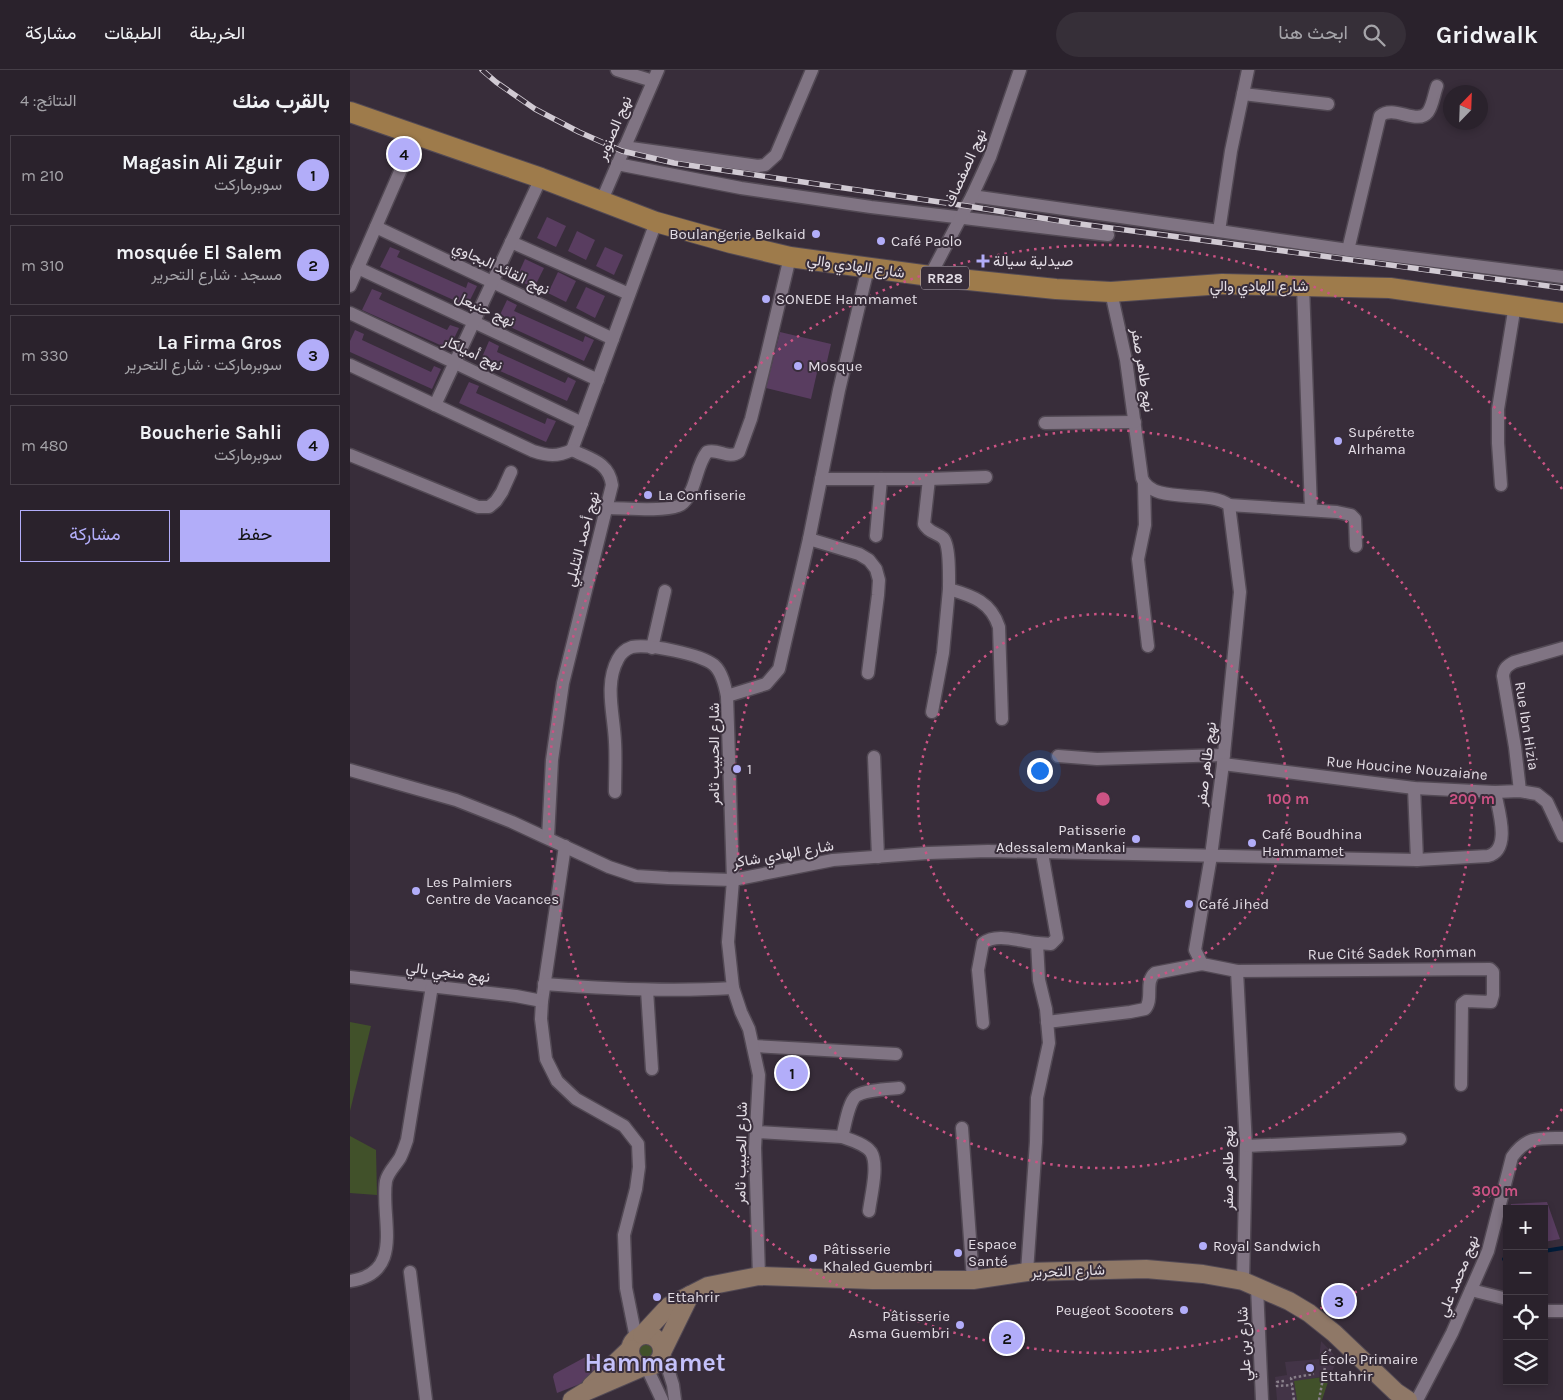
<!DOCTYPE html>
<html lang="ar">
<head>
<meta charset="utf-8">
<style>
  body { margin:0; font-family:Karla,Vazirmatn,sans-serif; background:#362f38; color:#f1f3f6; direction:rtl }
  .controls { position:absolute; right:15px; bottom:15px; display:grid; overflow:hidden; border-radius:0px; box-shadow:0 2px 8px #0003 }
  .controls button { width:45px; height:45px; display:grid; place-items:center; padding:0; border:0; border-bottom:1px solid #463f48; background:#2a222c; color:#f1f3f6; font:25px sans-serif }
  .compass { position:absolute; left:1093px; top:15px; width:45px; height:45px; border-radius:50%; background:#2a222c; box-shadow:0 2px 8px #0003; rotate:23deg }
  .you { position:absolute; left:689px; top:700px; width:18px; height:18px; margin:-12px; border:4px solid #fff; border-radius:50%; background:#1a73e8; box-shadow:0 0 0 8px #1a73e833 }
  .badge { display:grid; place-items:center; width:32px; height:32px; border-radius:50%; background:#b2adf9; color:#111; font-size:16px; font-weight:700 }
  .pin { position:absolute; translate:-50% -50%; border:2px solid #fff; box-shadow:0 1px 5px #0006 }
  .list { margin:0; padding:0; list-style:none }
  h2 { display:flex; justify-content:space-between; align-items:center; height:65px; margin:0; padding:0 20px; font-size:21px }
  h2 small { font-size:16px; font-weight:400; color:#a5a4a9 }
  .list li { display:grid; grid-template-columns:32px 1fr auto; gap:15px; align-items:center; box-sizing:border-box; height:80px; margin:0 10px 10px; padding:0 10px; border:1px solid #463f48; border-radius:0px }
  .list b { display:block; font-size:19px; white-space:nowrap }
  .list p { margin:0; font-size:16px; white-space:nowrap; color:#a5a4a9 }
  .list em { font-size:16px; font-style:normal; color:#a5a4a9 }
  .actions { display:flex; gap:10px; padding:15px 20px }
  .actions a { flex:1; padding:11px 0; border:1px solid #b2adf9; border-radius:0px; text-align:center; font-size:18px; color:#b2adf9 }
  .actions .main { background:#b2adf9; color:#111 }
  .icon { flex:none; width:28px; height:28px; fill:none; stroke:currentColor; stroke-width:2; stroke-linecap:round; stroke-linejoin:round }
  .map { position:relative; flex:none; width:1213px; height:1330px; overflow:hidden; direction:ltr }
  header { display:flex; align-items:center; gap:30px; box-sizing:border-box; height:70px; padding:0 25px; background:#2a222c; border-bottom:1px solid #463f48 }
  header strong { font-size:24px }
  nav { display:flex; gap:28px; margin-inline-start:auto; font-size:18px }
  .search { width:350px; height:45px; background:#362f38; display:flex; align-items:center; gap:12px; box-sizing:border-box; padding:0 18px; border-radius:28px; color:#a5a4a9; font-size:19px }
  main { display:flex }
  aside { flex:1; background:#2a222c }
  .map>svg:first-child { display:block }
  .built { fill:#433447 }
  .green { fill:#41512a }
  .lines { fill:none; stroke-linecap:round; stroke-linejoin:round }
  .stream { stroke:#001c39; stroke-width:4 }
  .building { fill:#593d60 }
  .street-casing { stroke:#524954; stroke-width:15 }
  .secondary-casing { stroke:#524954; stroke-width:20 }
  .primary-casing { stroke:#524954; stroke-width:22 }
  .path { stroke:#887f8a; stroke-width:2.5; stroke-dasharray:2.5 2.5; stroke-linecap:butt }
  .street { stroke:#807483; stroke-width:12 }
  .secondary { stroke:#8f7867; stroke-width:18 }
  .primary { stroke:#9e7b4b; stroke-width:20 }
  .rail-casing { stroke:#d1cad3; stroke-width:5.5 }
  .rail { stroke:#382d3a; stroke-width:4; stroke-dasharray:11; stroke-linecap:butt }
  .ring { fill:none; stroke:#cc5384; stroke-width:2.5; stroke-dasharray:2.5 5 }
  .poi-dot { fill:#b2adf9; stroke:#382d3a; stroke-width:2 }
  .labels { text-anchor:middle; stroke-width:4; stroke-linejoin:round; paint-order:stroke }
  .shield { fill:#382d3a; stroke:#b0a8b2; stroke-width:1 }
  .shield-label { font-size:14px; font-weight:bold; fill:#e3dde5 }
  .street-label { font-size:15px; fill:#e3dde5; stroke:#382d3a }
  .poi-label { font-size:15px; fill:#e3dde5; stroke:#382d3a; text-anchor:start }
  .town-label { font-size:25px; font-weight:bold; fill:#c4c1fb; stroke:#382d3a }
  .centre { fill:#cc5384; stroke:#382d3a; stroke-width:2.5 }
  .ring-label { font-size:15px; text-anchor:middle; font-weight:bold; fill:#cc5384; stroke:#382d3a; stroke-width:4; stroke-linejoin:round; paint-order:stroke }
</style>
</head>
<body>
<header>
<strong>Gridwalk</strong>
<div class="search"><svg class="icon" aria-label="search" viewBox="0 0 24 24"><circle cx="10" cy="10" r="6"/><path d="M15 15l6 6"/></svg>ابحث هنا</div>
<nav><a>الخريطة</a><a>الطبقات</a><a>مشاركة</a></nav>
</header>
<main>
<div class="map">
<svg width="1213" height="1330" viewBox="0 0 1213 1330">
  <rect width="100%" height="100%" fill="#382d3a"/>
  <!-- built -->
  <polygon class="built" points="971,1271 987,1288 981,1305 944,1312 947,1330 927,1330 925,1307 937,1305 935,1292 969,1289"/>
  <!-- green -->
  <g class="green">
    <polygon points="0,952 21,956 0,1041"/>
    <polygon points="0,1066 26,1080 27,1125 0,1123"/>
    <circle cx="296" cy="1282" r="10"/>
    <polygon points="980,1306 972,1330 947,1330 944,1311"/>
  </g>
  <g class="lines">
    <!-- stream -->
    <g class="stream">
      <polyline points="1194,1181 1213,1178"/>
      <polyline points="1154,1189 1157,1188"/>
    </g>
  </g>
  <!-- building -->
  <g class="building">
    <polygon points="197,147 216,156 206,177 187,168"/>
    <polygon points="227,161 245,170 236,190 218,181"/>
    <polygon points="40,177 50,181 47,187 116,218 118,212 127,216 117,236 30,197"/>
    <polygon points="255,177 273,185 264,205 246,196"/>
    <polygon points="175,189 194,198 184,218 166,209"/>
    <polygon points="208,202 226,211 216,232 198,223"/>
    <polygon points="236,217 255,226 245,248 226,238"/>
    <polygon points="22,219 32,223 29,229 97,260 100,255 109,258 99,279 12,240"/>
    <polygon points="157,230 167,235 164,241 233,272 235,266 244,270 234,291 147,251"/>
    <polygon points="5,260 14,264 12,270 81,302 84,296 91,299 82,319 0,282 0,271"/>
    <polygon points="430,262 481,274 475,300 468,298 461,329 416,318"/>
    <polygon points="139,271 149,276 147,282 215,313 218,307 226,311 217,331 130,292"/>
    <polygon points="119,312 129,316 126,323 195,354 197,348 206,351 196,372 109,333"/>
    <polygon points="1197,1132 1210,1169 1194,1172 1194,1139 1160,1139 1161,1134"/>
    <polygon points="241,1284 252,1297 230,1314 207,1323 203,1307 204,1304"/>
  </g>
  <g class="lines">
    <defs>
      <g id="street">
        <polyline points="267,0 303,11"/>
        <polyline points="893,24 978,34"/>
        <polyline points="274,77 408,96 415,95 426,85 462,0"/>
        <polyline points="267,94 391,118 521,137 758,165"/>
        <polyline points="622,126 869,161 881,81 898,0"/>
        <polyline points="252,130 308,0"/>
        <polyline points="26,157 263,269"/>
        <polyline points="869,161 998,180 1213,207"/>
        <polyline points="161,172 279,224"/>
        <path d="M998,180L1030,46C1044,34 1067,56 1078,42C1083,35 1084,24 1087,16"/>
        <polyline points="8,198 248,310"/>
        <polyline points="580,206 622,126 640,87 670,0"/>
        <polyline points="0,216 66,65"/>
        <polyline points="953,216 961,440"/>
        <path d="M761,222L776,290L792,408C802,435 858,419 879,435L890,522L873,694L861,786L845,880L852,894L887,901L1140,899L1143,902V925L1141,932L1116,931L1112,934L1111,1015"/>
        <polyline points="0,243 232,353"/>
        <path d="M0,295L183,381C198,386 207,387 222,380"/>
        <polyline points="85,335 191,108"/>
        <polyline points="695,353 785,352"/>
        <polyline points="222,380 306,152"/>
        <polyline points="0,385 128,437 139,437 146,431 152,422 161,402"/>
        <polyline points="471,409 579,409 636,407"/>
        <path d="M579,409L574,454C579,463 586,462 593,468C600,474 599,509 599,519C623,526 641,532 649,557L652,649"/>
        <polyline points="794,414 795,455 788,489 798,576"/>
        <polyline points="1151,415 1148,373 1148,339 1165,235"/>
        <polyline points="879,435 987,442 1001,445 1005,449 1006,476"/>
        <path d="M257,438C275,438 312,442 328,436C335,434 339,425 342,419C347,407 349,392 357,382C368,378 379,390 389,382L401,349L413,301L440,187"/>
        <polyline points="526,466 531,409"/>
        <polyline points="459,469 509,484 519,490 526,499 529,510 528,525 518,603"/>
        <polyline points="302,578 315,521"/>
        <polyline points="582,642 593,583 599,519"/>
        <polyline points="708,686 747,689 874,685"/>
        <polyline points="524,687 528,787"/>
        <polyline points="873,694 1064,718 1145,722 1170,721 1181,723 1187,724 1197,732 1213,766"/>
        <path d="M0,700L106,730L162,752L259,797L286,806L318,808L383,810L483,790L578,783L638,781L1067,790L1138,786C1162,780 1148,739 1145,722"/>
        <polyline points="1064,718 1067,790"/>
        <path d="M1170,721L1165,677L1153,606C1154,598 1157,596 1164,592L1213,578"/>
        <path d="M265,722C265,706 266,689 265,672C264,645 254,614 268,589C271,583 276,579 282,577C300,574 350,584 364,595C372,602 375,616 377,626"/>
        <path d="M198,768L202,690L213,613L262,415C259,392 240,389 222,380"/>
        <polyline points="215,776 192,931 191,949 196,989 207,1011 226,1029 274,1056 288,1074 289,1097 286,1119 274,1165 276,1218 286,1268"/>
        <polyline points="887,901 896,1076 893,1211"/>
        <polyline points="0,907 166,926 192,931"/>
        <path d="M194,914C257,919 320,922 383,918"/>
        <polyline points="297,920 302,999"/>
        <path d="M697,952L780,942L795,939C804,929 794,912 805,903L852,894"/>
        <path d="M633,953L628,900L633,873C647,862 671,872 687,873"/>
        <polyline points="403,976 546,984"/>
        <polyline points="612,1058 623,1210"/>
        <path d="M406,1062L492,1067C501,1070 515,1074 521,1082C529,1095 521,1125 519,1141"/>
        <path d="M492,1067C495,1057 498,1033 506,1026C514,1020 538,1019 549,1018"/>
        <polyline points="896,1076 1050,1069"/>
        <polyline points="60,1202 76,1330"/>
        <polyline points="677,1202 686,1072 687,1028 699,973 696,939 689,910 687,873 701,874 707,868 692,783"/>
        <polyline points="409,1206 405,1078 409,1005 399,959 391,942 383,918 378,872 383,810 377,626 416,614 429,599 459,469 489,320 518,198"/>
        <path d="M0,1211C56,1203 30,1148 36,1111C38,1102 45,1096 50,1088C53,1082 55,1076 57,1070L82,916"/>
        <polyline points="907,1217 912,1330"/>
        <polyline points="1121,1220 1157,1229"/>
        <polyline points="1194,1241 1213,1241"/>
        <polyline points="313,1283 323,1315 325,1330"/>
        <polyline points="297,1298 312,1330"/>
        <path d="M1067,1330L1102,1263L1138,1181L1162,1087C1177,1066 1189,1068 1213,1068"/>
      </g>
      <g id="secondary">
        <circle cx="296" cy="1281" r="16"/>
        <polyline points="292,1265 319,1236 358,1216 409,1206 522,1210 623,1210 677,1202 796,1199 853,1204 893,1211 939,1231 959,1243 984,1263 1046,1322 1058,1330"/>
        <polyline points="313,1280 340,1225"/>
        <polyline points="241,1316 280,1279"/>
        <polyline points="222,1330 235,1322 293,1297"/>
      </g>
      <polyline id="primary" points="0,42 191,108 306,152 381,173 440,187 580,206 706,219 761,222 872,214 1040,218 1213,243"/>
    </defs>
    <!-- street casing -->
    <use href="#street" class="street-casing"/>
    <!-- secondary casing -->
    <use href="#secondary" class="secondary-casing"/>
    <!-- primary casing -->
    <use href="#primary" class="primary-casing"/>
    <!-- path -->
    <g class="path">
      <polyline points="934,1311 927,1312 927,1316 942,1315"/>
      <polyline points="944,1330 941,1308 964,1304"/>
      <polyline points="969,1330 977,1286 981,1278"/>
    </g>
    <!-- street -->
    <use href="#street" class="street"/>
    <!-- secondary -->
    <use href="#secondary" class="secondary"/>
    <!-- primary -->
    <use href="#primary" class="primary"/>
    <defs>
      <polyline id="rail" points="132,0 146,12 185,39 229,62 272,81 324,93 617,136 723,153 1213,218"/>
    </defs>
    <!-- rail casing -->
    <use href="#rail" class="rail-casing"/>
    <!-- rail -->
    <use href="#rail" class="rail"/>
  </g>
  <!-- distance rings -->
  <g class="ring">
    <circle cx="753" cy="729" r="185"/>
    <circle cx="753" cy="729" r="369"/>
    <path d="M1212 1039A554 554 0 1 1 1212 419"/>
  </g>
  <!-- markers -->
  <g class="poi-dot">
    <circle cx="466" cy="164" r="5"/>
    <circle cx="531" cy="171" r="5"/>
    <path d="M630.5 183.5h5v5h5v5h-5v5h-5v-5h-5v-5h5z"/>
    <circle cx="416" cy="229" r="5"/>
    <circle cx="448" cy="296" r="5"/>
    <circle cx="988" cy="371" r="5"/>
    <circle cx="298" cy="425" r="5"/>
    <circle cx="387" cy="699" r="5"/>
    <circle cx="786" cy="769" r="5"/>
    <circle cx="902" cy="773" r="5"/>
    <circle cx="66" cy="821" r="5"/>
    <circle cx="839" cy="834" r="5"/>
    <circle cx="853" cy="1176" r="5"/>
    <circle cx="608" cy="1183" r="5"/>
    <circle cx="463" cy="1188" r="5"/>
    <circle cx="307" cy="1227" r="5"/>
    <circle cx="834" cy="1240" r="5"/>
    <circle cx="610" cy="1255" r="5"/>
    <circle cx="960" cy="1298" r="5"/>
  </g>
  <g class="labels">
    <!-- shield labels -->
    <rect class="shield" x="571" y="196.5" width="48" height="23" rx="4"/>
    <g class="shield-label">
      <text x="595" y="213">RR28</text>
    </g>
    <!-- street labels -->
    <g class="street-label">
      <text transform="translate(264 58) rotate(-67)" y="5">نهج الصنوبر</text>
      <text transform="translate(615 98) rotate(-66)" y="5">نهج الصفصاف</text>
      <text transform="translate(506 196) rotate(8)" y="5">شارع الهادي والي</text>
      <text transform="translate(151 198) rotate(25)" y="5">نهج القائد البجاوي</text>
      <text x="909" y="221">شارع الهادي والي</text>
      <text transform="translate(135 239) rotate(25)" y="5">نهج حنبعل</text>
      <text transform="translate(123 283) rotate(25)" y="5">نهج أميلكار</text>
      <text transform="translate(793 300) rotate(81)" y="5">نهج طاهر صفر</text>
      <text transform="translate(232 469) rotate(-75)" y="5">نهج أحمد التليلي</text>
      <text transform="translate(1177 656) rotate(81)" y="5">Rue Ibn Hizia</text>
      <text transform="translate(364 684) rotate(-90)" y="5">شارع الحبيب ثامر</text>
      <text transform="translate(856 694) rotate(-83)" y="5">نهج طاهر صفر</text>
      <text transform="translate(1057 698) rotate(5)" y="5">Rue Houcine Nouzaiane</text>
      <text transform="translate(433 784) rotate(-10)" y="5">شارع الهادي شاكر</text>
      <text transform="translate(1042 883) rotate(-1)" y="5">Rue Cité Sadek Romman</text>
      <text transform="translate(98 902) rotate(7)" y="5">نهج منجي بالي</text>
      <text transform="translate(391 1083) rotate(-89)" y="5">شارع الحبيب ثامر</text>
      <text transform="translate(878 1098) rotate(-90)" y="5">نهج طاهر صفر</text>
      <text transform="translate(718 1201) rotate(-2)" y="5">شارع التحرير</text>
      <text transform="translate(1108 1206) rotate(-68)" y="5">نهج محمد علي</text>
      <text transform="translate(894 1274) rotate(-93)" y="5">شارع بن علي</text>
    </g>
    <!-- poi labels -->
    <g class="poi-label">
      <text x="456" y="169" text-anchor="end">Boulangerie Belkaid</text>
      <text x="541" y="176">Café Paolo</text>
      <text x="643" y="196">صيدلية سيالة</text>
      <text x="426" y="234">SONEDE Hammamet</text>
      <text x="458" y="301">Mosque</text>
      <text x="998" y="367">Supérette<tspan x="998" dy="17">Alrhama</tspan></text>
      <text x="308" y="430">La Confiserie</text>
      <text x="397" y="704">1</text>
      <text x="776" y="765" text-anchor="end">Patisserie<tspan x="776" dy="17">Adessalem Mankai</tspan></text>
      <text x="912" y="769">Café Boudhina<tspan x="912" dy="17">Hammamet</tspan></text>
      <text x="76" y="817">Les Palmiers<tspan x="76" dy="17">Centre de Vacances</tspan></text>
      <text x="849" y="839">Café Jihed</text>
      <text x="618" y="1179">Espace<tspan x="618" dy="17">Santé</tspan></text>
      <text x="863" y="1181">Royal Sandwich</text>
      <text x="473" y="1184">Pâtisserie<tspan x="473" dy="17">Khaled Guembri</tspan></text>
      <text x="317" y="1232">Ettahrir</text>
      <text x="824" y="1245" text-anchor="end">Peugeot Scooters</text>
      <text x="600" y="1251" text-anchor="end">Pâtisserie<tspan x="600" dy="17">Asma Guembri</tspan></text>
      <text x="970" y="1294">École Primaire<tspan x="970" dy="17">Ettahrir</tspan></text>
    </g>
    <!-- town labels -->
    <g class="town-label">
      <text x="305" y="1301">Hammamet</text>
    </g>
  </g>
  <circle cx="753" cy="729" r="8" class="centre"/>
  <g class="ring-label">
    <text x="938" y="734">100 m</text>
    <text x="1122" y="734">200 m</text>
    <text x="1145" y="1126">300 m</text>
  </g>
</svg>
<div class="controls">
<button>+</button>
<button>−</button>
<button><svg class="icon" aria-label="locate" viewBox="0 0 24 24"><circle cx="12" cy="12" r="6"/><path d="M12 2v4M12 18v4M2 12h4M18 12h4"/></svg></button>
<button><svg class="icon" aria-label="layers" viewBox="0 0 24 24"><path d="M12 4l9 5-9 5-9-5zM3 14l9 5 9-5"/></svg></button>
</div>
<svg class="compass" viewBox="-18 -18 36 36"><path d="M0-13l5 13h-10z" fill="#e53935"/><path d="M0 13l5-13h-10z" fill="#a5a4a9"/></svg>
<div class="you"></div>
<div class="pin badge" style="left:442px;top:1003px">1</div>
<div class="pin badge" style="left:657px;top:1268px">2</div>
<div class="pin badge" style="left:989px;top:1231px">3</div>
<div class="pin badge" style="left:54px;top:84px">4</div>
</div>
<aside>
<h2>بالقرب منك<small>النتائج: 4</small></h2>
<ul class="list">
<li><span class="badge">1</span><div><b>Magasin Ali Zguir</b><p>سوبرماركت</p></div><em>210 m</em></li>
<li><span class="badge">2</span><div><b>mosquée El Salem</b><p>مسجد · شارع التحرير</p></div><em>310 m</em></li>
<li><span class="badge">3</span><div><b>La Firma Gros</b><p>سوبرماركت · شارع التحرير</p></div><em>330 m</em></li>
<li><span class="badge">4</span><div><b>Boucherie Sahli</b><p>سوبرماركت</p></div><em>480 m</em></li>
</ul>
<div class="actions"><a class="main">حفظ</a><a>مشاركة</a></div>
</aside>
</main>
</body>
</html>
